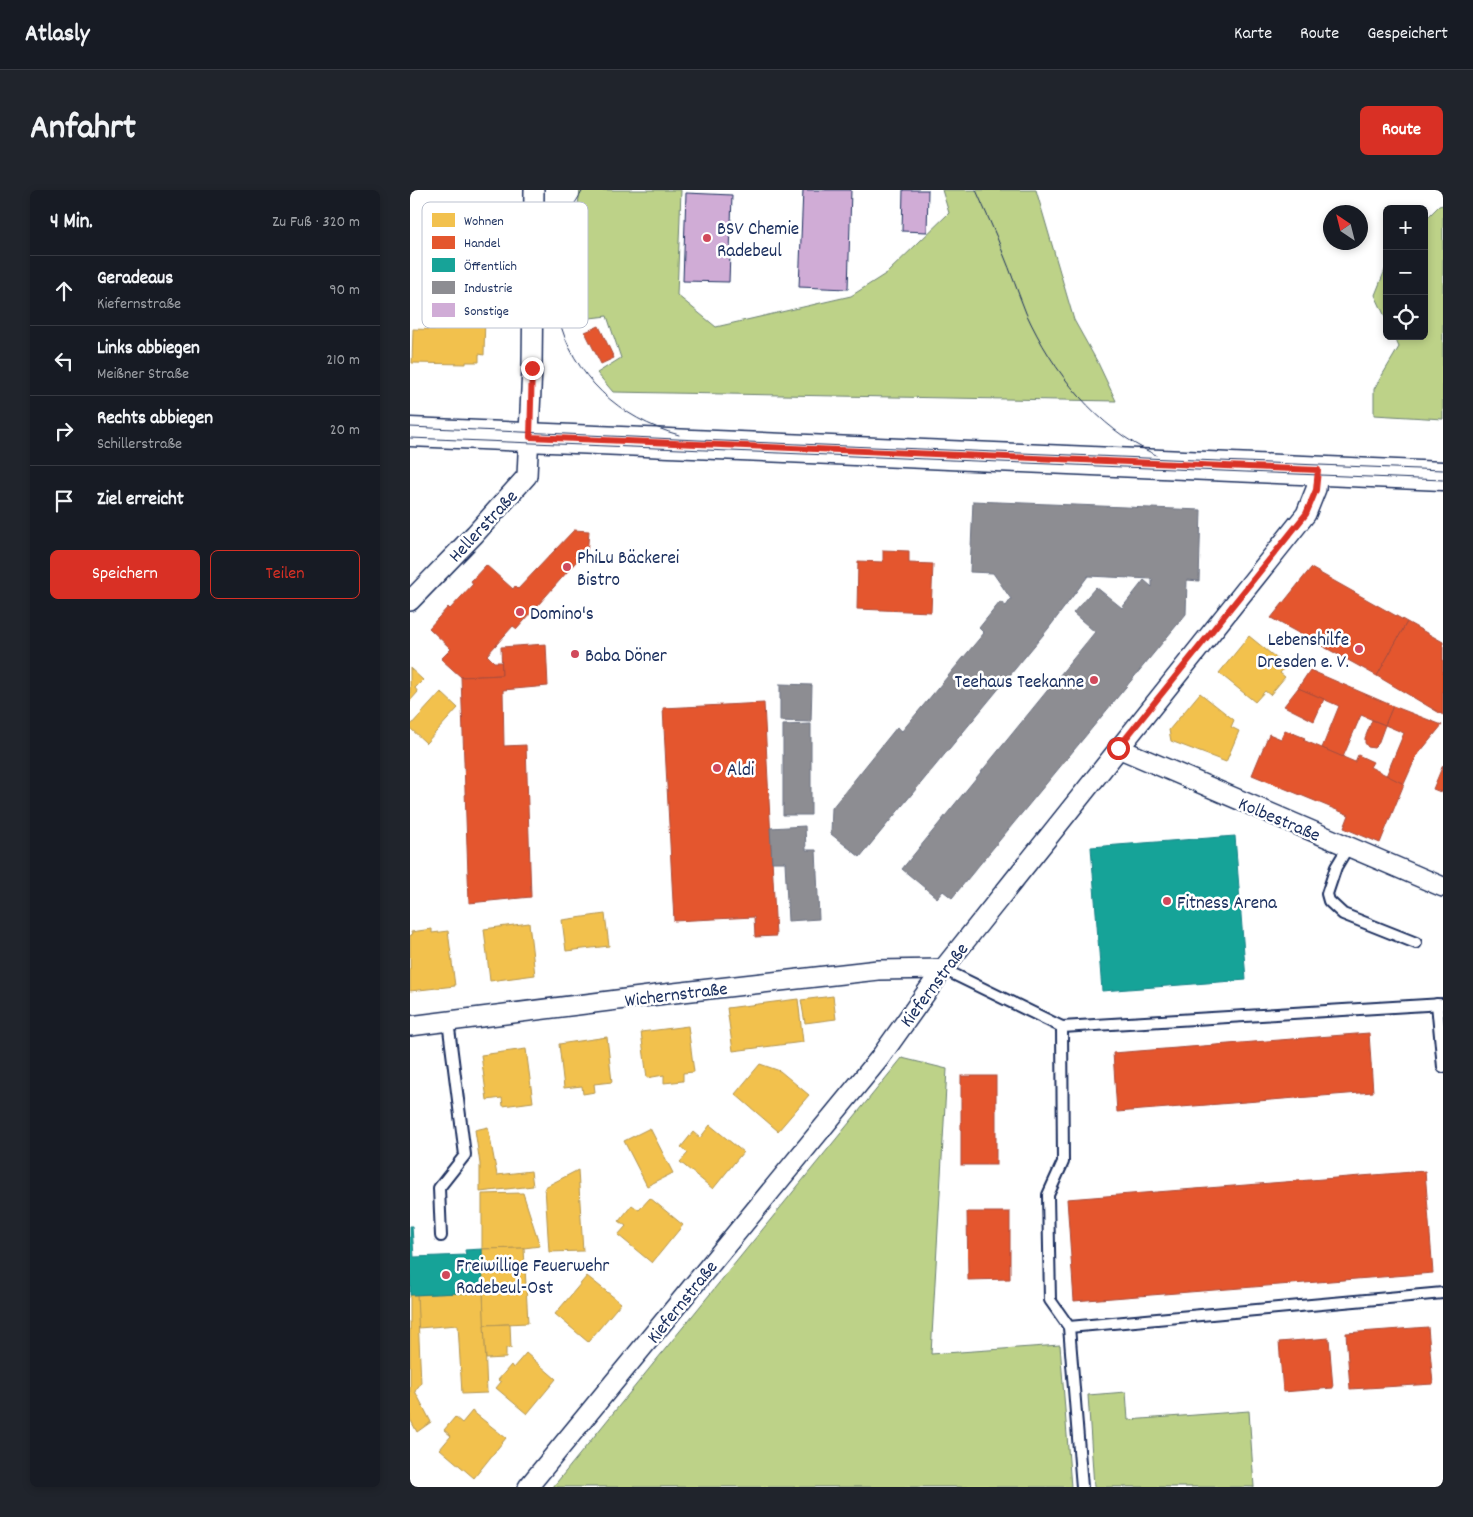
<!DOCTYPE html>
<html lang="de">
<head>
<meta charset="utf-8">
<style>
  body { margin:0; font-family:Dekko,sans-serif; background:#20242c; color:#f1f3f6 }
  .controls { position:absolute; right:15px; top:15px; display:grid; overflow:hidden; border-radius:8px; box-shadow:0 2px 8px #0003 }
  .controls button { width:45px; height:45px; display:grid; place-items:center; padding:0; border:0; border-bottom:1px solid #363941; background:#171b24; color:#f1f3f6; font:25px sans-serif }
  .compass { position:absolute; left:913px; top:15px; width:45px; height:45px; border-radius:50%; background:#171b24; box-shadow:0 2px 8px #0003; rotate:325deg }
  .stop { position:absolute; width:15px; height:15px; margin:-11px; border:4px solid #d93025; border-radius:50%; background:#fff }
  .stop.end { background:#d93025; border-color:#fff; box-shadow:0 1px 5px #0008 }
  .list { margin:0; padding:0; list-style:none }
  h2 { display:flex; justify-content:space-between; align-items:center; height:65px; margin:0; padding:0 20px; font-size:21px }
  h2 small { font-size:16px; font-weight:400; color:#9ea1a6 }
  .list li { display:grid; grid-template-columns:32px 1fr auto; gap:15px; align-items:center; box-sizing:border-box; height:70px; padding:0 20px; border-top:1px solid #363941 }
  .list b { display:block; font-size:19px; white-space:nowrap }
  .list p { margin:0; font-size:16px; white-space:nowrap; color:#9ea1a6 }
  .list em { font-size:16px; font-style:normal; color:#9ea1a6 }
  .actions { display:flex; gap:10px; padding:15px 20px }
  .actions a { flex:1; padding:11px 0; border:1px solid #d93025; border-radius:8px; text-align:center; font-size:18px; color:#d93025 }
  .actions .main { background:#d93025; color:#fff }
  .icon { flex:none; width:28px; height:28px; fill:none; stroke:currentColor; stroke-width:2; stroke-linecap:round; stroke-linejoin:round }
  .map { position:relative; flex:none; width:1033px; height:1297px; overflow:hidden; border-radius:8px }
  header { display:flex; align-items:center; gap:30px; box-sizing:border-box; height:70px; padding:0 25px; background:#171b24; border-bottom:1px solid #363941 }
  header strong { font-size:24px }
  nav { display:flex; gap:28px; margin-inline-start:auto; font-size:18px }
  .intro { display:flex; align-items:center; justify-content:space-between; box-sizing:border-box; height:120px; padding:0 30px }
  h1 { margin:0; font-size:35px }
  .button { padding:12px 22px; border-radius:8px; background:#d93025; color:#fff; font-size:18px; font-weight:700 }
  main { display:flex; gap:30px; padding:0 30px }
  aside { flex:1; background:#171b24; border-radius:8px; box-shadow:0 2px 8px #0003 }
  .map>svg:first-child { display:block }
  .green { fill:#bdd288; stroke:#6c8073 }
  .homes { fill:#f2c14e; stroke:#b29553 }
  .shops { fill:#e4572e; stroke:#a84b3c }
  .public { fill:#17a398; stroke:#188087 }
  .industry { fill:#8d8d92; stroke:#6b7182 }
  .building { fill:#d0acd6; stroke:#1b2f5e }
  .lines { fill:none; stroke-linecap:round; stroke-linejoin:round }
  .service-casing { stroke:#1b2f5e; stroke-width:14 }
  .minor-casing { stroke:#1b2f5e; stroke-width:22 }
  .secondary-casing { stroke:#1b2f5e; stroke-width:31 }
  .service { stroke:#fff; stroke-width:10 }
  .minor { stroke:#fff; stroke-width:19 }
  .secondary { stroke:#fff; stroke-width:28 }
  .tram { stroke:#1b2f5e; stroke-width:1 }
  .route { stroke:#d93025; stroke-width:6 }
  .poi-dot { fill:#d1495b; stroke:#fff; stroke-width:2 }
  .labels { text-anchor:middle; stroke-width:5; stroke-linejoin:round; paint-order:stroke }
  .poi-label { font-size:19px; fill:#1b2f5e; stroke:#fff; text-anchor:start }
  .street-label { font-size:19px; fill:#1b2f5e; stroke:#fff }
  .key { fill:#fff; stroke:#bbc1cf; stroke-width:1 }
  .key-label { font-size:14px; fill:#1b2f5e }
</style>
</head>
<body>
<header>
<strong>Atlasly</strong>
<nav><a>Karte</a><a>Route</a><a>Gespeichert</a></nav>
</header>
<div class="intro"><h1>Anfahrt</h1><a class="button">Route</a></div>
<main>
<aside>
<h2>4 Min.<small>Zu Fuß · 320 m</small></h2>
<ul class="list">
<li><svg class="icon" aria-label="ahead" viewBox="0 0 24 24"><path d="M12 20V5M6 11l6-6 6 6"/></svg><div><b>Geradeaus</b><p>Kiefernstraße</p></div><em>90 m</em></li>
<li><svg class="icon" aria-label="left" viewBox="0 0 24 24"><path d="M17 20v-9H6M10 6l-5 5 5 5"/></svg><div><b>Links abbiegen</b><p>Meißner Straße</p></div><em>210 m</em></li>
<li><svg class="icon" aria-label="right" viewBox="0 0 24 24"><path d="M7 20v-9h11M14 6l5 5-5 5"/></svg><div><b>Rechts abbiegen</b><p>Schillerstraße</p></div><em>20 m</em></li>
<li><svg class="icon" aria-label="arrive" viewBox="0 0 24 24"><path d="M6 21V4h12l-3 4 3 4H6"/></svg><div><b>Ziel erreicht</b></div></li>
</ul>
<div class="actions"><a class="main">Speichern</a><a>Teilen</a></div>
</aside>
<div class="map">
<svg width="1033" height="1297" viewBox="0 0 1033 1297">
  <rect width="100%" height="100%" fill="#fff"/>
  <filter id="ink" filterUnits="userSpaceOnUse"><feTurbulence type="fractalNoise" baseFrequency=".02" numOctaves="2"/><feDisplacementMap in="SourceGraphic" scale="10" xChannelSelector="R" yChannelSelector="G"/><feConvolveMatrix kernelMatrix="1 2 1 2 8 2 1 2 1" color-interpolation-filters="sRGB"/></filter>
  <g filter="url(#ink)">
    <!-- green -->
    <g class="green">
      <polygon points="170,0 271,0 267,105 306,137 441,106 477,83 539,23 532,0 626,0 664,130 688,173 706,211 203,202 187,183 211,168 197,126 163,130 165,38"/>
      <polygon points="1033,15 1033,229 964,225 964,199 989,157 984,146 1014,146 1014,31 1029,16"/>
      <polygon points="977,75 977,131 965,105"/>
      <polygon points="492,868 537,879 521,1164 650,1155 661,1297 143,1297"/>
      <polygon points="716,1202 718,1230 839,1221 844,1297 684,1297 678,1205"/>
    </g>
    <!-- homes -->
    <g class="homes">
      <polygon points="16,38 59,40 59,43 77,44 74,165 69,164 69,172 56,172 56,174 2,173 3,139 35,140 37,77 15,76"/>
      <polygon points="839,446 876,476 870,483 875,487 860,505 855,501 845,512 809,483"/>
      <polygon points="0,478 13,490 5,498 8,502 0,511"/>
      <polygon points="31,502 48,518 16,553 0,538 0,536"/>
      <polygon points="790,503 824,530 821,537 829,541 816,572 761,551 759,540"/>
      <polygon points="195,724 199,756 156,761 152,730"/>
      <polygon points="119,733 125,785 80,791 74,739"/>
      <polygon points="22,739 22,743 38,741 45,796 0,801 0,745 2,745 1,742"/>
      <polygon points="423,806 426,829 395,833 391,810"/>
      <polygon points="388,809 393,852 323,861 317,818"/>
      <polygon points="278,836 284,882 273,883 273,891 254,893 254,885 237,888 231,842"/>
      <polygon points="197,847 202,892 184,894 185,902 173,904 172,896 154,898 149,854"/>
      <polygon points="116,859 123,912 93,916 92,908 77,910 71,865"/>
      <polygon points="350,874 370,881 399,905 368,941 325,904"/>
      <polygon points="300,935 333,962 303,999 270,972 278,963 271,957 283,942 290,948"/>
      <polygon points="78,937 87,985 121,981 123,996 70,1002 70,974 65,940"/>
      <polygon points="240,938 263,983 237,996 214,951"/>
      <polygon points="168,980 173,1061 139,1062 135,997"/>
      <polygon points="113,1003 130,1056 114,1058 72,1059 72,1004"/>
      <polygon points="240,1008 273,1035 242,1073 208,1045 216,1036 209,1031 222,1015 229,1020"/>
      <polygon points="114,1058 118,1133 74,1135 72,1059"/>
      <polygon points="177,1086 211,1113 178,1152 145,1124"/>
      <polygon points="73,1102 77,1203 52,1204 48,1135 8,1138 7,1105"/>
      <polygon points="0,1105 7,1105 11,1193 5,1201 21,1232 7,1242 0,1229"/>
      <polygon points="100,1134 101,1158 96,1158 96,1168 76,1169 74,1135"/>
      <polygon points="116,1163 146,1189 117,1224 86,1198 91,1192 88,1190 101,1175 103,1178"/>
      <polygon points="62,1221 96,1248 64,1288 30,1259 41,1246 34,1240 45,1227 52,1233"/>
    </g>
    <!-- shops -->
    <g class="shops">
      <polygon points="189,136 204,168 191,174 175,142"/>
      <polygon points="164,340 179,341 177,365 172,365 107,439 103,436 77,465 84,472 92,472 92,485 51,487 31,469 41,459 19,438 38,417 40,419 63,394 61,391 76,375 103,399 105,396 108,399"/>
      <polygon points="473,360 499,361 499,373 523,374 521,422 447,419 448,371 473,372"/>
      <polygon points="901,378 997,432 967,486 861,428"/>
      <polygon points="997,432 1033,452 1033,525 967,486"/>
      <polygon points="136,454 138,496 93,500 94,556 116,555 121,707 59,713 51,487 92,485 91,457"/>
      <polygon points="900,480 983,516 975,535 951,525 933,567 912,558 929,516 888,498"/>
      <polygon points="888,498 914,509 904,531 874,516"/>
      <polygon points="354,513 366,746 345,747 344,727 264,731 253,518"/>
      <polygon points="983,516 1032,535 1006,567 994,594 976,586 994,543 975,535"/>
      <polygon points="962,530 975,535 968,554 964,558 958,557 955,553 955,548"/>
      <polygon points="875,540 895,548 893,550 945,572 948,565 963,572 960,577 994,594 970,653 934,638 939,625 842,585 859,544 871,549"/>
      <polygon points="1033,575 1033,603 1023,599"/>
      <polygon points="959,843 963,902 707,922 703,863"/>
      <rect x="551" y="886" width="35" height="89"/>
      <polygon points="1015,981 1023,1083 664,1111 657,1009"/>
      <polygon points="557,1022 600,1022 600,1089 558,1090"/>
      <polygon points="1018,1137 1023,1194 940,1199 936,1143"/>
      <polygon points="919,1148 923,1198 873,1202 869,1152"/>
    </g>
    <!-- public -->
    <g class="public">
      <polygon points="825,646 836,790 692,801 681,657"/>
      <polygon points="0,1036 2,1036 4,1067 56,1065 55,1060 72,1059 73,1102 0,1105"/>
    </g>
    <!-- industry -->
    <g class="industry">
      <polygon points="563,311 791,320 789,391 777,390 776,424 542,708 533,701 527,708 492,679 685,442 663,423 686,397 712,418 734,390 742,397 742,389 678,386 638,439 450,667 421,644 422,618 487,537 492,541 574,443 569,438 590,412 596,416 601,409 583,383 560,382"/>
      <polygon points="370,494 402,495 401,532 370,531"/>
      <polygon points="401,534 401,625 373,625 373,535"/>
      <polygon points="395,636 396,660 406,660 409,729 378,731 375,672 362,672 360,638"/>
    </g>
    <!-- building -->
    <g class="building">
      <polygon points="393,0 441,0 438,99 389,97"/>
      <polygon points="493,0 518,0 517,42 492,41"/>
      <polygon points="276,3 322,5 319,92 273,91"/>
    </g>
    <g class="lines">
      <defs>
        <g id="service">
          <polyline points="938,657 926,677 917,704 919,711 933,724 1006,753"/>
          <polyline points="533,779 652,837 1033,814"/>
          <polyline points="1027,814 1033,877"/>
          <polyline points="652,837 653,972 638,1005 640,1110 659,1137 672,1297"/>
          <polyline points="31,1046 29,998 55,965 38,831"/>
          <polyline points="659,1137 1033,1103"/>
        </g>
        <g id="minor">
          <polyline points="0,411 65,344 117,286 122,178 124,0"/>
          <polyline points="708,558 1033,697"/>
          <polyline points="0,836 255,804 468,780 533,779"/>
          <polyline points="118,1297 469,869 533,779 896,324 906,299 908,280"/>
        </g>
        <polyline id="secondary" points="0,242 1033,286"/>
      </defs>
      <!-- service casing -->
      <use href="#service" class="service-casing"/>
      <!-- minor casing -->
      <use href="#minor" class="minor-casing"/>
      <!-- secondary casing -->
      <use href="#secondary" class="secondary-casing"/>
      <!-- service -->
      <use href="#service" class="service"/>
      <!-- minor -->
      <use href="#minor" class="minor"/>
      <!-- secondary -->
      <use href="#secondary" class="secondary"/>
      <!-- tram -->
      <g class="tram">
        <path d="M173,0C168,9 161,18 158,27C155,36 154,47 152,57C147,79 143,103 148,125C162,186 210,229 269,245"/>
        <path d="M566,0C575,21 585,41 593,63C601,82 608,103 616,123C643,182 687,238 746,265"/>
        <polyline points="0,237 288,250 1033,280"/>
        <polyline points="0,248 1033,290"/>
      </g>
    </g>
  </g>
  <g class="lines" filter="url(#ink)">
    <!-- route -->
    <polyline class="route" points="122,178 120,247 908,280 906,300 896,324 708,558"/>
  </g>
  <!-- markers -->
  <g class="poi-dot">
    <circle cx="297" cy="48" r="5"/>
    <circle cx="157" cy="377" r="5"/>
    <circle cx="110" cy="422" r="5"/>
    <circle cx="949" cy="459" r="5"/>
    <circle cx="165" cy="464" r="5"/>
    <circle cx="684" cy="490" r="5"/>
    <circle cx="307" cy="578" r="5"/>
    <circle cx="757" cy="711" r="5"/>
    <circle cx="36" cy="1085" r="5"/>
  </g>
  <g class="labels">
    <!-- poi labels -->
    <g class="poi-label">
      <text x="307" y="44">BSV Chemie<tspan x="307" dy="22">Radebeul</tspan></text>
      <text x="167" y="373">PhiLu Bäckerei<tspan x="167" dy="22">Bistro</tspan></text>
      <text x="120" y="429">Domino's</text>
      <text x="939" y="455" text-anchor="end">Lebenshilfe<tspan x="939" dy="22">Dresden e. V.</tspan></text>
      <text x="175" y="471">Baba Döner</text>
      <text x="674" y="497" text-anchor="end">Teehaus Teekanne</text>
      <text x="317" y="585">Aldi</text>
      <text x="767" y="718">Fitness Arena</text>
      <text x="46" y="1081">Freiwillige Feuerwehr<tspan x="46" dy="22">Radebeul-Ost</tspan></text>
    </g>
    <!-- street labels -->
    <g class="street-label">
      <text transform="translate(72 335) rotate(-47)" y="7">Hellerstraße</text>
      <text transform="translate(870 628) rotate(23)" y="7">Kolbestraße</text>
      <text transform="translate(523 794) rotate(-53)" y="7">Kiefernstraße</text>
      <text transform="translate(266 803) rotate(-7)" y="7">Wichernstraße</text>
      <text transform="translate(271 1111) rotate(-51)" y="7">Kiefernstraße</text>
    </g>
  </g>
  <!-- legend -->
  <rect x="12" y="12" width="166" height="126" rx="8" class="key"/>
  <rect x="22" y="23" width="23" height="14" fill="#f2c14e"/>
  <rect x="22" y="46" width="23" height="13" fill="#e4572e"/>
  <rect x="22" y="68" width="23" height="14" fill="#17a398"/>
  <rect x="22" y="91" width="23" height="13" fill="#8d8d92"/>
  <rect x="22" y="113" width="23" height="14" fill="#d0acd6"/>
  <g class="key-label">
    <text x="54" y="35">Wohnen</text>
    <text x="54" y="57">Handel</text>
    <text x="54" y="80">Öffentlich</text>
    <text x="54" y="102">Industrie</text>
    <text x="54" y="125">Sonstige</text>
  </g>
</svg>
<div class="controls">
<button>+</button>
<button>−</button>
<button><svg class="icon" aria-label="locate" viewBox="0 0 24 24"><circle cx="12" cy="12" r="6"/><path d="M12 2v4M12 18v4M2 12h4M18 12h4"/></svg></button>
</div>
<svg class="compass" viewBox="-18 -18 36 36"><path d="M0-13l5 13h-10z" fill="#e53935"/><path d="M0 13l5-13h-10z" fill="#9ea1a6"/></svg>
<div class="stop" style="left:708px;top:558px"></div>
<div class="stop end" style="left:122px;top:178px"></div>
</div>
</main>
</body>
</html>
